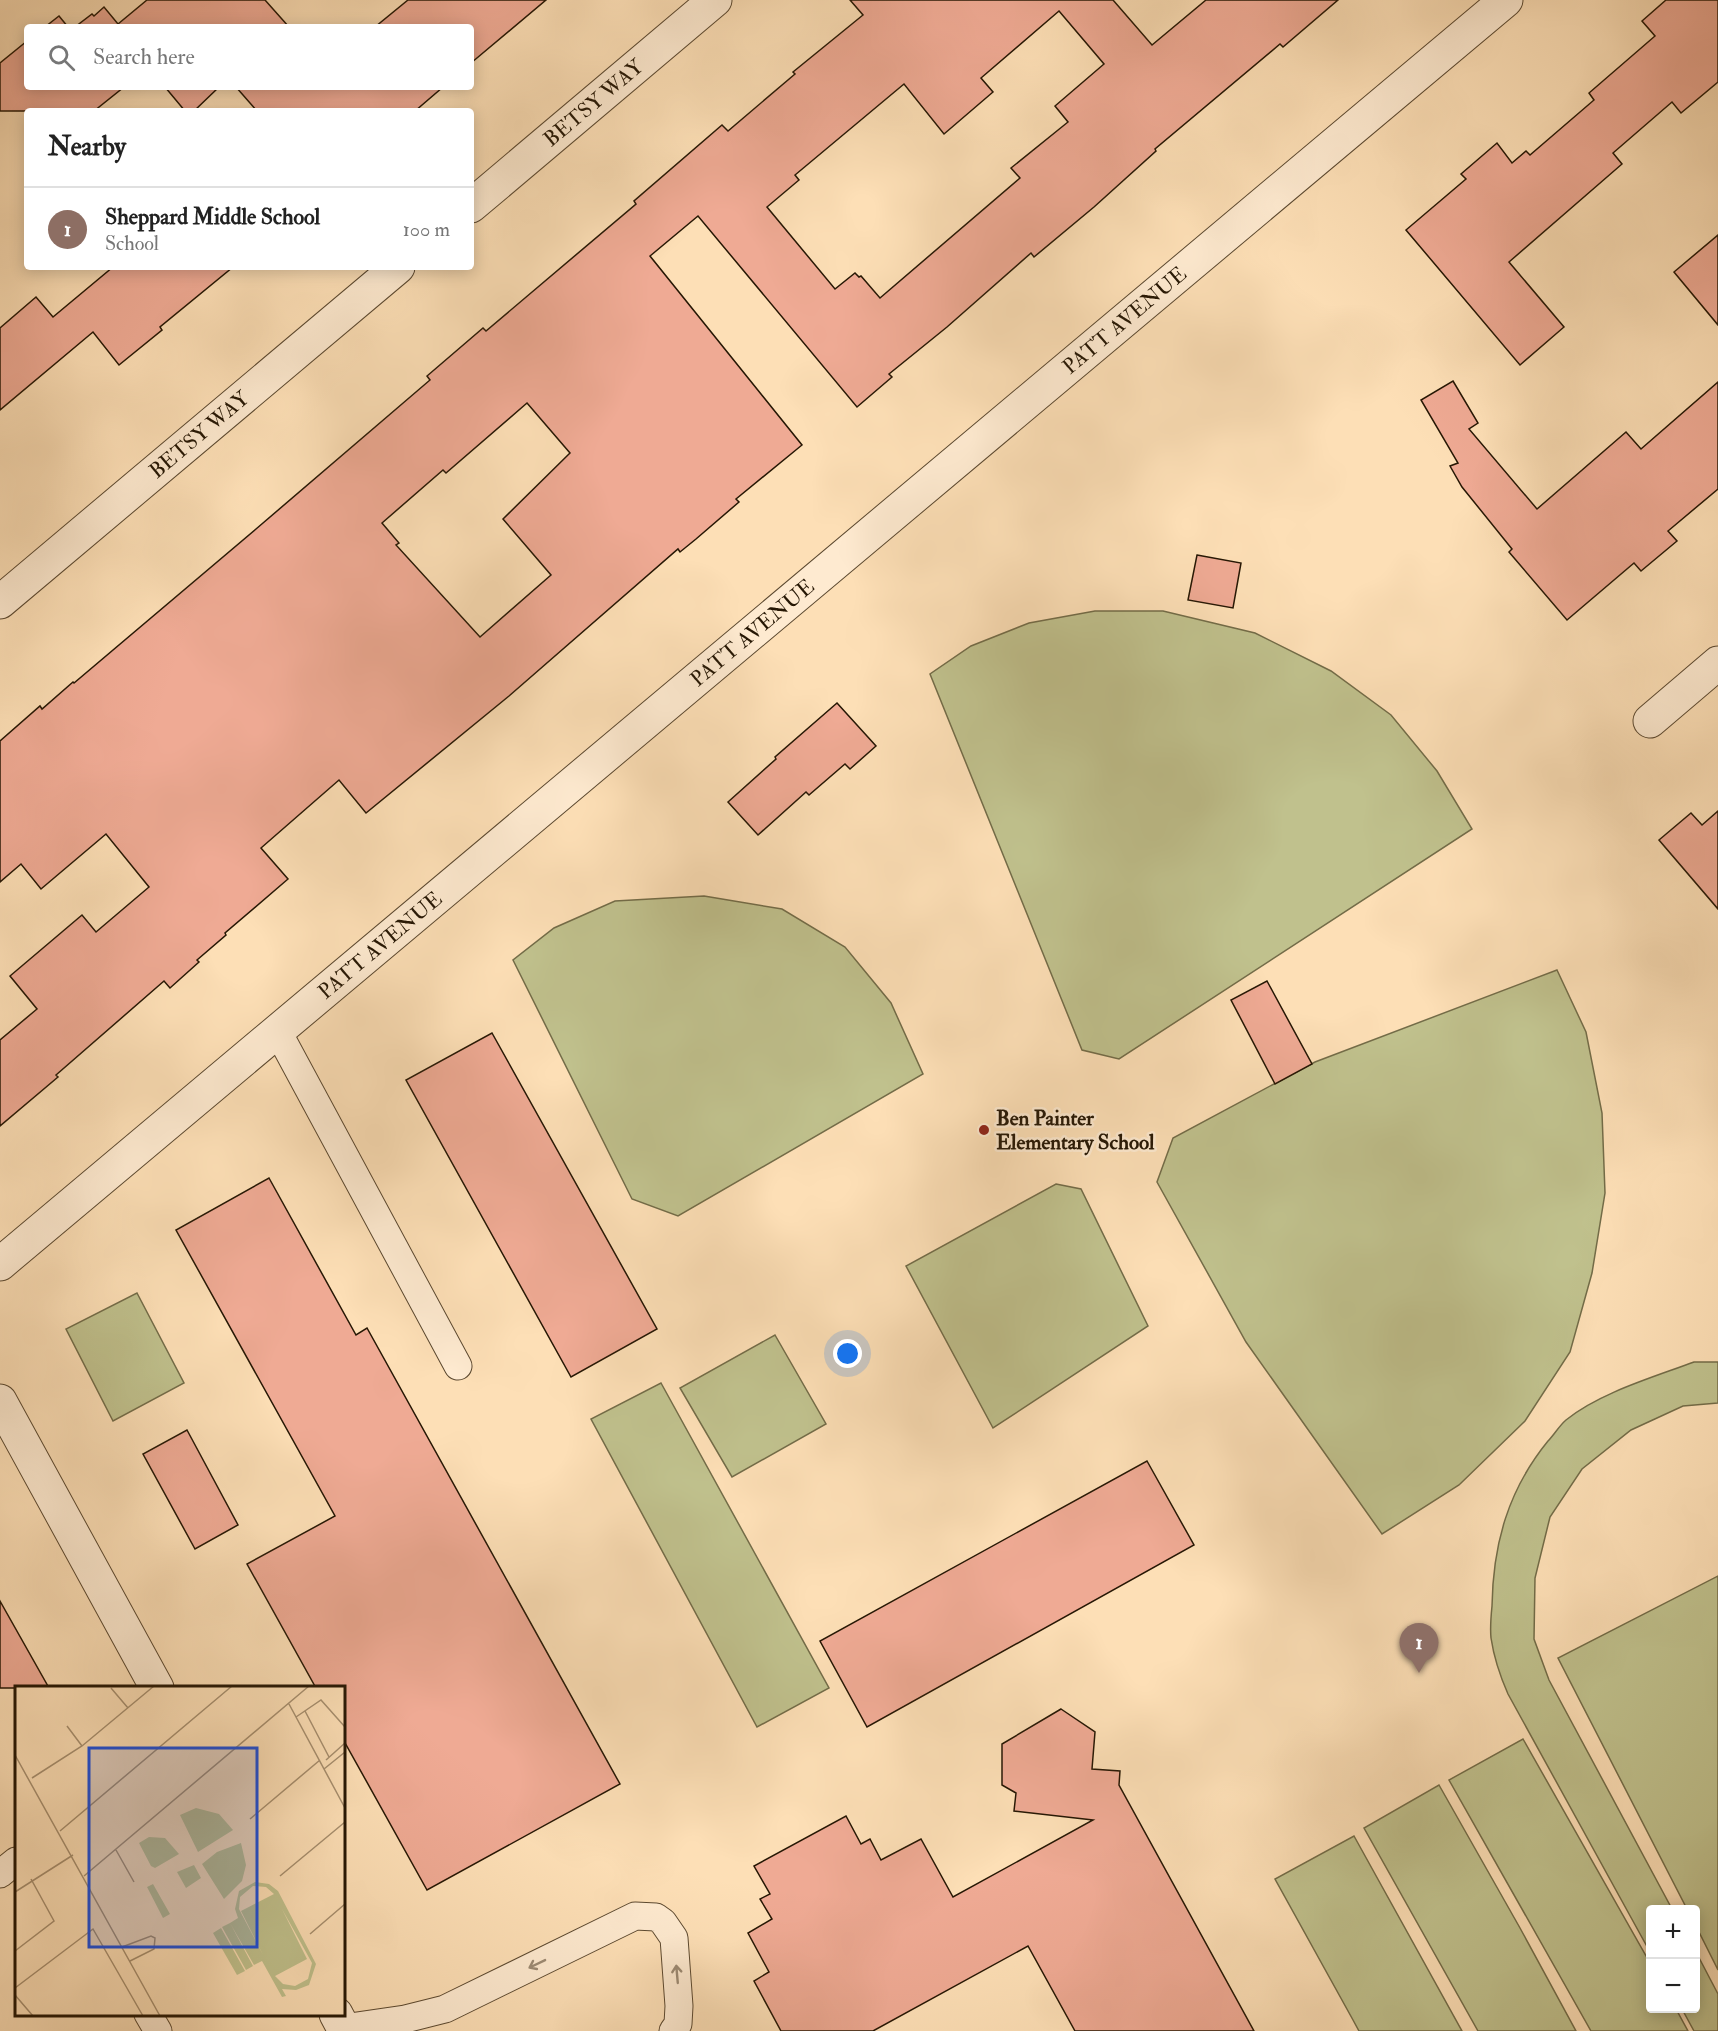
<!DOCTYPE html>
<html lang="en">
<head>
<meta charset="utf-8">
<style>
  body { margin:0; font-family:"IM FELL Double Pica",serif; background:#f2f2f2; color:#222 }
  .controls { position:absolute; right:18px; bottom:18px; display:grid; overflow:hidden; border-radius:6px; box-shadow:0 3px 15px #0003 }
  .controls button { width:54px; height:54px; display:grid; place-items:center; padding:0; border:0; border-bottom:2px solid #e0e0e0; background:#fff; color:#222; font:30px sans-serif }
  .you { position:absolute; left:848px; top:1354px; width:21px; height:21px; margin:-15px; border:4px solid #fff; border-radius:50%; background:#1a73e8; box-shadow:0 0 0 9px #1a73e833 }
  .badge { display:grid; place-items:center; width:39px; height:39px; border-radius:50%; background:#d93025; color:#fff; font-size:20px; font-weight:700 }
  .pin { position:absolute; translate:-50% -50px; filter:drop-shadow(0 2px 3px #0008) }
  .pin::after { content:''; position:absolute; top:32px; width:21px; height:18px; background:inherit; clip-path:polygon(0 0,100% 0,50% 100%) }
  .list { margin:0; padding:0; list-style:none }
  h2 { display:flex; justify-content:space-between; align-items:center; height:78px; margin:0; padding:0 24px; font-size:26px }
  h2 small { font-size:20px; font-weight:400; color:#767676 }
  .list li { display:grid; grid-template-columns:39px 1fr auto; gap:18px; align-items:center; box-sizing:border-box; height:84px; padding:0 24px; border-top:2px solid #e0e0e0 }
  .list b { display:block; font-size:22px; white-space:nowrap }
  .list p { margin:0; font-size:20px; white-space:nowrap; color:#767676 }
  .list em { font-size:20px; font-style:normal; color:#767676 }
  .icon { flex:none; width:33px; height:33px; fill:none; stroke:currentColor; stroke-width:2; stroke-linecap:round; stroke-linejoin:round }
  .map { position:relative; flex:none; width:1718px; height:2031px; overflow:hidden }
  .search { position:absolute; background:#fff; box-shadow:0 3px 15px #0003; left:24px; top:24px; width:450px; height:66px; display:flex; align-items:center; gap:15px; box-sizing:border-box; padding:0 21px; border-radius:6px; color:#767676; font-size:22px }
  .panel { position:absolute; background:#fff; box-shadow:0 3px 15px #0003; left:24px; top:108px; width:450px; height:162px; border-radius:6px }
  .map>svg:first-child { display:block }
  .green { fill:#c0c18d; stroke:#736c48; stroke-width:1.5 }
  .building { fill:#efaa94; stroke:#261704; stroke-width:1.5; fill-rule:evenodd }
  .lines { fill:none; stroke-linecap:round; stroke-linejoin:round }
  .lane-casing { stroke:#5c4930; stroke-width:29 }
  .street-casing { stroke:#5c4930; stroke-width:35 }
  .lane { stroke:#feead0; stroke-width:27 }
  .street { stroke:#feead0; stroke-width:33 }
  .oneway { stroke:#9d8b74 }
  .poi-dot { fill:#8f2418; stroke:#feead0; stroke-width:2 }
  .labels { text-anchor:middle; stroke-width:5; stroke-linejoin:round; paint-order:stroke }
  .street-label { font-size:21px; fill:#261704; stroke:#feead0 }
  .poi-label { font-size:21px; font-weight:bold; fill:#261704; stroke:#feead0; text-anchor:start }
  .inset-road { fill:none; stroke:#a78f6f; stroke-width:1.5 }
  .view { fill:#1d4ed8; fill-opacity:0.15; stroke:#1d4ed8; stroke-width:3 }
  .inset-edge { fill:none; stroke:#261704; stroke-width:3 }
</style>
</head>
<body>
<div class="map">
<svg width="1718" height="2031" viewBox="0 0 1718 2031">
  <rect width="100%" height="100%" fill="#fddfb6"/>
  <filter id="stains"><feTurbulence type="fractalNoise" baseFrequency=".00333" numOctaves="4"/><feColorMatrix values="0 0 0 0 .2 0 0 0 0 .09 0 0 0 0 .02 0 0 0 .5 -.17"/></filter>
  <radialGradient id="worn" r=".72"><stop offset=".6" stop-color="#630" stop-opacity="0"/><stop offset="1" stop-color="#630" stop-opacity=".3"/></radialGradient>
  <!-- green -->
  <g class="green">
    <polygon points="1095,611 1163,611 1255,633 1331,671 1391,715 1437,771 1472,829 1119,1059 1082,1050 930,674 971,646 1029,623"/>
    <polygon points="704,896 782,909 845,947 891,1003 923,1074 678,1216 632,1199 513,960 554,928 615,901"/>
    <polygon points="1557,970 1586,1032 1602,1113 1605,1193 1592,1273 1570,1352 1525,1421 1459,1485 1382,1534 1246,1342 1157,1182 1173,1138 1315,1062"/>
    <polygon points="1056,1184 1081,1189 1148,1326 993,1428 906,1266"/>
    <polygon points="137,1293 184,1383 113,1421 66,1329"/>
    <polygon points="775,1335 826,1424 732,1477 680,1388"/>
    <path d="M1694,1362H1718V1403L1683,1406L1631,1430L1582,1469L1550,1517L1535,1578L1534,1639L1549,1680L1672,1909L1650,1910V1952L1508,1694C1500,1676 1494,1658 1491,1638C1490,1628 1491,1616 1492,1606C1493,1544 1508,1490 1548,1441C1554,1435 1559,1426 1566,1420C1599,1393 1654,1377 1694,1362Z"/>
    <polygon points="661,1383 829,1688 757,1727 591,1419"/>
    <polygon points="1718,1576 1718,1970 1696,1926 1696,1910 1687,1909 1558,1658"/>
    <polygon points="1523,1739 1650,1963 1650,2008 1676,2009 1688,2031 1591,2031 1449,1780"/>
    <polygon points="1439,1785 1520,1928 1576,2031 1478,2031 1364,1828"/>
    <polygon points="1354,1836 1462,2031 1359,2031 1353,2020 1275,1879"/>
    <polygon points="1696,1952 1718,1994 1718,2031 1694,2031 1682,2009 1696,2008"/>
  </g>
  <!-- building -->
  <g class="building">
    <polygon points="147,0 265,0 289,27 75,27 92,14 94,16 104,7 118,24"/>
    <polygon points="408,0 546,0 471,63 471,27 375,27"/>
    <path d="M850,0H1113L1152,45L1206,0H1338L1283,47L1280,44L1155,149L1156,151L1094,207L1034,257L1031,253L947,327L889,374L892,377L857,407L698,216L650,256L802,445L736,499L739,502L696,539L680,552L678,549L509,696L366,813L339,780L261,848L288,879L225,933L226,935L197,960L199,962L170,988L164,981L56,1075L58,1077L0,1126V1040L37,1009L10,976L82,915L96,932L149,887L106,834L41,889L21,864L0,882V741L40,706L42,709L73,682L74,683L256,529L430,380L427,376L483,328L486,331L636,204L634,201L722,125L728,131L795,74L793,72L863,15ZM1059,11L1104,64L1055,106L1068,122L1011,168L1020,178L880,298L861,276L859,277L855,273L835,289L767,207L799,180L795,175L904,84L944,134L993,92L981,78ZM527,403L570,453L503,519L551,575L480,637L396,545L399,543L382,523L443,470L446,473Z"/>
    <polygon points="1666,0 1718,0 1718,82 1681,113 1672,102 1613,153 1622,164 1509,262 1564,327 1520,365 1406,230 1466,179 1461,174 1497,143 1512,163 1526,151 1530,155 1594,100 1589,93 1655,36 1642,21"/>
    <polygon points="59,16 68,27 45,27"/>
    <polygon points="27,41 27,87 124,87 94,111 0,111 0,63"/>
    <polygon points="165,87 219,87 194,111 185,111"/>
    <polygon points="236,87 443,87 415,111 257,111"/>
    <polygon points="1718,235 1718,325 1674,272"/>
    <polygon points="113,267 233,267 160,327 162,330 119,365 93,332 0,410 0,328 36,297 53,317"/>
    <polygon points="1453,381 1478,423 1469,429 1537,509 1626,432 1641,449 1718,382 1718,489 1668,531 1677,541 1641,571 1634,563 1567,620 1509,552 1512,549 1462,487 1450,466 1458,463 1421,400"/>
    <polygon points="1197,555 1241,563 1233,608 1188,600"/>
    <polygon points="837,703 876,746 850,769 845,764 809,795 806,792 758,835 728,802 776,759 775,757"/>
    <polygon points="1718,811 1718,909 1659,840 1691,813 1702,825"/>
    <polygon points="1267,981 1312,1064 1275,1084 1231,1000"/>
    <polygon points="492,1033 657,1329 571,1377 406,1080"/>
    <polygon points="269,1178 356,1335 367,1328 620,1784 427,1890 344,1741 344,1688 316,1688 247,1564 335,1516 176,1230"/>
    <polygon points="187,1430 238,1525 195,1549 143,1454"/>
    <polygon points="1147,1461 1194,1545 867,1727 820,1641"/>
    <polygon points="0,1601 49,1688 0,1688"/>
    <polygon points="1061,1709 1095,1732 1092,1769 1120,1771 1119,1785 1254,2031 1075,2031 1028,1946 873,2031 781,2031 754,1981 769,1972 748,1933 772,1919 760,1899 770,1894 754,1866 846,1816 861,1844 870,1839 881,1860 921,1839 953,1897 1093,1820 1014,1811 1016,1793 1002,1785 1002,1744"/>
  </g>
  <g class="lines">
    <defs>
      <g id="lane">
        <polyline points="278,1032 458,1366"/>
        <polyline points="0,1874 16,1861"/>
        <polyline points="148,2014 158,2031"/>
        <polyline points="343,2028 405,2019 445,2009 635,1916 656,1917 663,1922 674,1938 679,2006 678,2024 673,2031"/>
      </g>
      <g id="street">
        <path id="s1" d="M471,206L715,0"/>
        <path id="s2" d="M0,602L398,267"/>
        <polyline points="1650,721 1718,663"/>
        <path id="s3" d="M0,1264L1506,0"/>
        <polyline points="0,1401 157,1688"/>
        <polyline points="336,2014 345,2031"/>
      </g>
    </defs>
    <!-- lane casing -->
    <use href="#lane" class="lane-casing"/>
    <!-- street casing -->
    <use href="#street" class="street-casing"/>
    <!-- lane -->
    <use href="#lane" class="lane"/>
    <!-- street -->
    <use href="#street" class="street"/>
  </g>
  <!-- one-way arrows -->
  <defs><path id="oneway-shaft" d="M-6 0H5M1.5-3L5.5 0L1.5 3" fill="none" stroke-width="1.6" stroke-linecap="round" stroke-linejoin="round" transform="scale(1.5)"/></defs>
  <g class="oneway">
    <use href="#oneway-shaft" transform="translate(537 1964) rotate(154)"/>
    <use href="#oneway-shaft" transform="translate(677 1974) rotate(-95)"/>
  </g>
  <!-- markers -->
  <circle class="poi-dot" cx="984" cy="1130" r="6"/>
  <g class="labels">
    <!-- street labels -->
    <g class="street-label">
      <text dy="7" stroke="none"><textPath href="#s1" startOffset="160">BETSY WAY</textPath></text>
      <text dy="7" stroke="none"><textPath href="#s3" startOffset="1468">PATT AVENUE</textPath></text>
      <text dy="7" stroke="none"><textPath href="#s2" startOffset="260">BETSY WAY</textPath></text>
      <text dy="7" stroke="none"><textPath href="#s3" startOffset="982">PATT AVENUE</textPath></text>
      <text dy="7" stroke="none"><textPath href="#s3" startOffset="496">PATT AVENUE</textPath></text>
    </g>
    <!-- poi labels -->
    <g class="poi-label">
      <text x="996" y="1125">Ben Painter<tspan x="996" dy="24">Elementary School</tspan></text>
    </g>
  </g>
  <!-- overview -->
  <g transform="translate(15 1686)">
    <rect width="330" height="330" fill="#fddfb6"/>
    <path d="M181,122L204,128L218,144L183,166L165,129ZM134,151L150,152L164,168L140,182L136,180L124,157ZM226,157L231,179L227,195L209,213L187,178L202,166ZM179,179L186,192L171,202L162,186ZM240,196L254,198L263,205L301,278L294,299L281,304L267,303L271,310L267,311L247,275L239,279L215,237L223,232L220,223L224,205ZM238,200L251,201L259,208L226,225L248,269L224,223L225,211ZM267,223L297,277L293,293L280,300L268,298L260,290L292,273ZM138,198L155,228L148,232L132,201ZM215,237L238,280L231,284L207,241ZM206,242L230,285L222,289L198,247Z" fill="#c0c18d" fill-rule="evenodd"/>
    <path class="inset-road" d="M96,2L113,22M274,18L330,122M290,25L314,71M281,31L306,14L330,41M52,40L67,60M0,69L145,330M311,74L330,57M309,83L330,66M17,92L67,60L139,0M235,133L305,74M45,145L217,0M101,164L119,196M69,190L294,0M265,190L330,136M0,206L58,169M295,248L330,218M107,261L136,250L140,252L139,263L115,275M0,265L39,235L16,193M0,302L78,243L128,330M0,309L18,330"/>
    <path class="view" d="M74,62H242V261H74Z"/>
    <rect width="330" height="330" class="inset-edge"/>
  </g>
  <rect width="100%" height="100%" filter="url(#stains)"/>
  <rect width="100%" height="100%" fill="url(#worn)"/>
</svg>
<div class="controls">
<button>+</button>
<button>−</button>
</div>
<div class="you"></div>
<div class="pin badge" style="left:1419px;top:1673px;background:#8d6e63">1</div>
<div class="search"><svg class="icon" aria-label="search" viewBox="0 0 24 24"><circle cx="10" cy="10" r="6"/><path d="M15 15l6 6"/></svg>Search here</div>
<section class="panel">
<h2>Nearby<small></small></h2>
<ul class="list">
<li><span class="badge" style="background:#8d6e63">1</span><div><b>Sheppard Middle School</b><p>School</p></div><em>100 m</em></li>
</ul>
</section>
</div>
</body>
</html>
